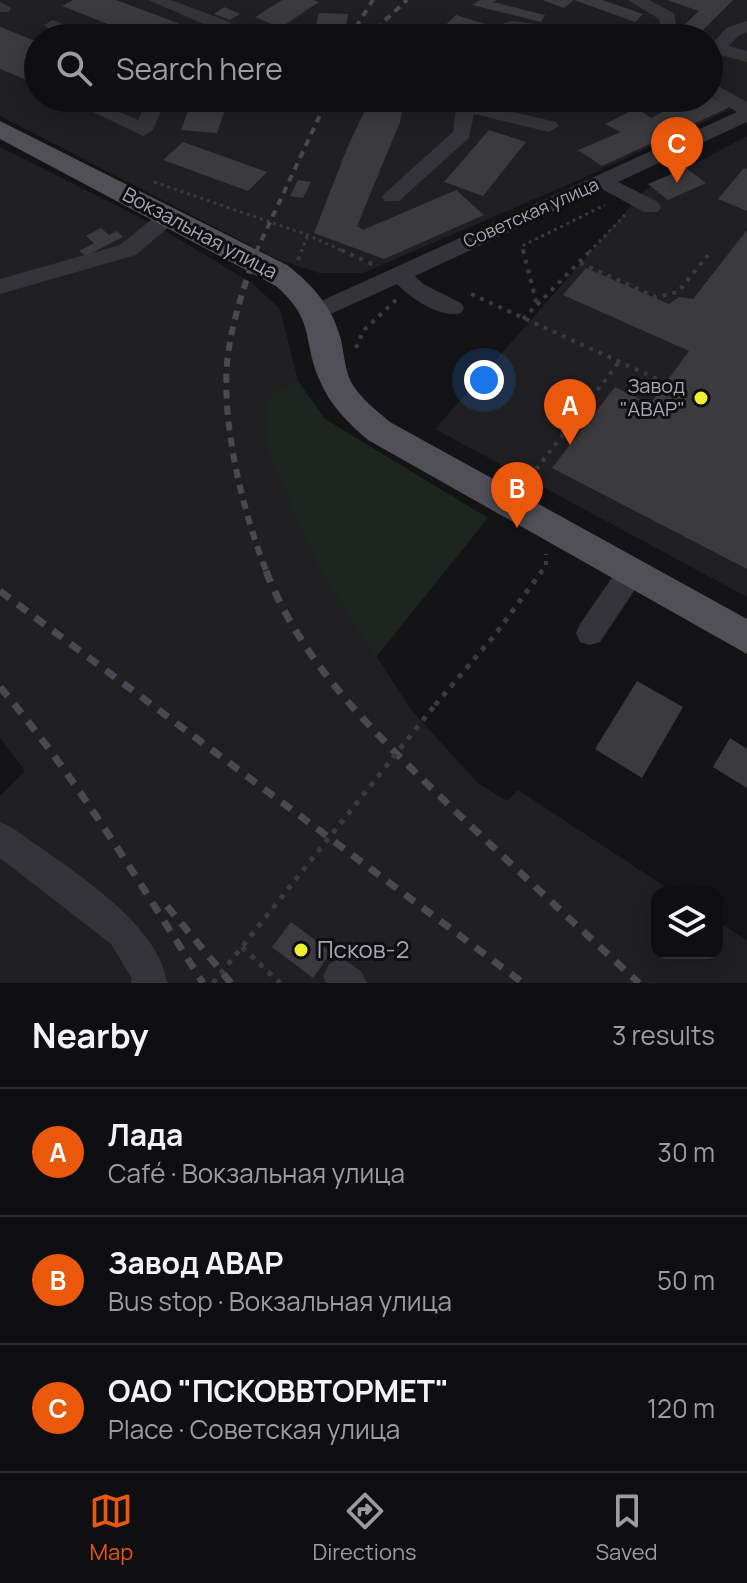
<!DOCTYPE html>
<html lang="en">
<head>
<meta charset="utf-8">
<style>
  body { margin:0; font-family:Manrope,sans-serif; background:#181719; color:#f1f3f6 }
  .controls { position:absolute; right:24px; bottom:24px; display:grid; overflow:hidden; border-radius:16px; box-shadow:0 4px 20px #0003 }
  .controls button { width:72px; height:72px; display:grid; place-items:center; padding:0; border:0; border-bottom:2px solid #2f2e30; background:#0f0e10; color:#f1f3f6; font:40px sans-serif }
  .you { position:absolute; left:484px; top:380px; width:28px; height:28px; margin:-20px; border:6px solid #fff; border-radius:50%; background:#1a73e8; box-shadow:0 0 0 12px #1a73e833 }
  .badge { display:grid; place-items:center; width:52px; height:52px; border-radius:50%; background:#ea580c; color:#fff; font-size:26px; font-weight:700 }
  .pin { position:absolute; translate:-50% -66px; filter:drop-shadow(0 2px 4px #0008) }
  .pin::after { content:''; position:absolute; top:42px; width:28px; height:24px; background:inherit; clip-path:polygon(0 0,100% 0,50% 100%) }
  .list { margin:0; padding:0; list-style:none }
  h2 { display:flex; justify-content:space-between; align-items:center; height:104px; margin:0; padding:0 32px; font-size:34px }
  h2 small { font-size:26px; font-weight:400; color:#9b9c9f }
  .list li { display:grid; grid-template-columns:52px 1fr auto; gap:24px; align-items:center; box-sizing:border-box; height:128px; padding:0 32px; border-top:2px solid #2f2e30 }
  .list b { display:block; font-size:30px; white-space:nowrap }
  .list p { margin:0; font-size:26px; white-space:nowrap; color:#9b9c9f }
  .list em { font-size:26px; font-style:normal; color:#9b9c9f }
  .icon { flex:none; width:44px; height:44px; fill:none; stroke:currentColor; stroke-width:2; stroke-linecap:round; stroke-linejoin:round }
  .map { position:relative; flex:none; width:747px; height:983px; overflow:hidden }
  .search { position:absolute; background:#0f0e10; box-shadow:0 4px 20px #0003; left:24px; right:24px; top:24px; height:88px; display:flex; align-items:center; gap:20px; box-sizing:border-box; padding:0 28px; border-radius:44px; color:#9b9c9f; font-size:30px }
  .sheet { height:488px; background:#0f0e10 }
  nav { display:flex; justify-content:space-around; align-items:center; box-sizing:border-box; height:112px; border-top:2px solid #2f2e30; background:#0f0e10; font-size:22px; color:#9b9c9f }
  nav a { display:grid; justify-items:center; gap:4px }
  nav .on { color:#ea580c }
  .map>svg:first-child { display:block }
  .built { fill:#201f22; fill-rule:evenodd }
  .green { fill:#1d2520 }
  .building { fill:#3b3a3f }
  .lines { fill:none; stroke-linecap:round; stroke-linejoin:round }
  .path-far2 { stroke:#3b3a41; stroke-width:3; stroke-dasharray:3 4; stroke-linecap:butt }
  .path-far1 { stroke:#3b3a41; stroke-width:4; stroke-dasharray:4 6; stroke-linecap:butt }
  .path { stroke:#3b3a41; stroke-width:5; stroke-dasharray:5 7; stroke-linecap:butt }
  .minor { fill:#35343a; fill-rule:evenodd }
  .major { fill:#515059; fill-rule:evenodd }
  .rail-far2 { stroke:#4a4951; stroke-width:4; stroke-dasharray:7 6; stroke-linecap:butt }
  .rail-far1 { stroke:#4a4951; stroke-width:6; stroke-dasharray:9 7; stroke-linecap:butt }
  .rail { stroke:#4a4951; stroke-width:7; stroke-dasharray:12 10; stroke-linecap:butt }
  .path-bridge { stroke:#3b3a41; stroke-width:5; stroke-dasharray:5 7; stroke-linecap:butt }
  .poi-dot { fill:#efef31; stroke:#0f0e10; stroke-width:3 }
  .labels { text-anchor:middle; stroke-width:6; stroke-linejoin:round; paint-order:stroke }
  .far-street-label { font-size:18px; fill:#a5a5b5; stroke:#0f0e10 }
  .street-label { font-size:20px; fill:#a5a5b5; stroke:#0f0e10 }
  .poi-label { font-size:20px; fill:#a5a5b5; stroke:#0f0e10; text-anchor:end }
  .near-poi-label { font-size:24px; fill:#a5a5b5; stroke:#0f0e10; text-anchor:start }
</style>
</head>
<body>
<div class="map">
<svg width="747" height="983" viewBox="0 0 747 983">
  <rect width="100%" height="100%" fill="#141315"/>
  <!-- built -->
  <g class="built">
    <path d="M0,0H747V102L572,183L363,273H319L277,259L0,116ZM38,38H709V98H38Z"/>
    <polygon points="747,136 747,597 435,429 645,190"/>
    <polygon points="0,147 157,226 252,283 280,309 298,381 268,396 320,570 412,711 478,783 507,801 518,790 675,893 657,893 657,953 717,953 717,921 747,940 747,983 0,983 0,796 25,771 0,738"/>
  </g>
  <!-- green -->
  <polygon class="green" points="298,381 325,419 488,518 376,657 320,570 268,450 268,396"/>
  <!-- building -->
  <g class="building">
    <polygon points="73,0 116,0 207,34 201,38 143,38 62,6"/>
    <polygon points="282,0 313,0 319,2 280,28 255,17"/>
    <polygon points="480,0 497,0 493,2 545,15 541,22 472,5"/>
    <polygon points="542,0 602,0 643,14 635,22 574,0 564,8"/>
    <polygon points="667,0 733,0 699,34 681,28 699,11"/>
    <polygon points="224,7 240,14 230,20 214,14"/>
    <polygon points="319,13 348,14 344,38 313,38"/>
    <polygon points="456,15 485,24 471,38 432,38"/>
    <polygon points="0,27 38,42 37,84 0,69"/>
    <polygon points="709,96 730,107 602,166 578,150 621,132 605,124 637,108 651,118 666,110 639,98 709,98"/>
    <polygon points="193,98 229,98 217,133 181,130"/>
    <polygon points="371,98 404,98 393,108 402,111 400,122 357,226 363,230 456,190 484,215 384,259 314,233 348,146"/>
    <polygon points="495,98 547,98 535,111"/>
    <polygon points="489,130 526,142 483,196 444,182"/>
    <polygon points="183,142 267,172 248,191 163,160"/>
    <polygon points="686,168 706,183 668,200 648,184"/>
    <polygon points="744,168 747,169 747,211 718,199"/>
    <polygon points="298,180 311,182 303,198 290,196"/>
    <polygon points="101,228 109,235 117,231 123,237 86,256 79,251 94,243 86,236"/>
    <polygon points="747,230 747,569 552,468 615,387 650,404 689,351 563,295 586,268 669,304 679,297 693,299"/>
    <polygon points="637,681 683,707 642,778 595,749"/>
    <polygon points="730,738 747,749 747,788 713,767"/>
    <polygon points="291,922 331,952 313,978 272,947"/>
  </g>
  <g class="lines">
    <!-- path-far2 -->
    <g class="path-far2">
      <polyline points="154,182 308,235 345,252"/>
      <polyline points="301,252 308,235"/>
      <polyline points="524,252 522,246 605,205"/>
      <polyline points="589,252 625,215"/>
    </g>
    <!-- path-far1 -->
    <g class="path-far1">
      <polyline points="341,250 374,265"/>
      <polyline points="523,250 537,305"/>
      <polyline points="298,260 302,250"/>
      <polyline points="580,263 656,297 678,292 708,255"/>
      <polyline points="471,294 666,383"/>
      <polyline points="523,319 591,250"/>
      <polyline points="356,348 363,331 396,300"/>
      <polyline points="524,485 619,362"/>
      <polyline points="540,573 546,565 546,554"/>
    </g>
    <!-- path -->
    <g class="path">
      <polyline points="435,705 494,636 542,571"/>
      <polyline points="242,947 280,983"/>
    </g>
    <!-- minor -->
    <g class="minor">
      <polygon points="148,0 171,0 230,22 242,38 224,38 218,30"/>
      <polygon points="628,0 649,0 674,13 677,29 694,38 662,36 659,19"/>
      <polygon points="0,2 11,8 9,12 0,12"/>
      <path d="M53,20L88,34L91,38C73,38 58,38 44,25Z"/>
      <path d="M512,21C529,22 557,27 570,38H542L512,32L496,38H476L487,28Z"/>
      <polygon points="747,21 747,32 738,36 729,46 747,51 747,62 709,52 709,41 714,42 726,28"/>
      <path d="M709,81L747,102V122L618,182L658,202L661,207L658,212H644L602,189L415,276L423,284L461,303L464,308L461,313C441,319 410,298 397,284L324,317H308L305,312L308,307L737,112L709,95Z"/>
      <polygon points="64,98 88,98 138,120 148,98 166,98 153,130 143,136"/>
      <polygon points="420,98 453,98 556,122 559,126 549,132 474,114 469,138 399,201 385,201 382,197 385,193 453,132 456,110 422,102"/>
      <polygon points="170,208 180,215 177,220 136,255 0,294 0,279 120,245 163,210"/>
      <polygon points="630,563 640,566 644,574 640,582 600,642 590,645 580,642 576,633 580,624 620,566"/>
      <path d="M0,822L11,827C59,862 160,921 167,983H131V977L111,944L0,858Z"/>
      <polygon points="341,958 361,971 367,983 326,983 323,976 329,964"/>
    </g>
    <!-- major -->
    <path class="major" d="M0,121L287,265C313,285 333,308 341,340C344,354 345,369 351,382C360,398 377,411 390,422L747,619V654L368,440C348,423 330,405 320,381C302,340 316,321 276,286L0,139Z"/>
    <!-- rail-far2 -->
    <g class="rail-far2">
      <polyline points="349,38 373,0"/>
      <polyline points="366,38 407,0"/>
      <polyline points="256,252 328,98"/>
    </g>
    <!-- rail-far1 -->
    <path class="rail-far1" d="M257,250C244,286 231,324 227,363C222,427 243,513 267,573"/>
    <!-- rail -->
    <g class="rail">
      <path d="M266,571C304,668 379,737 452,808C514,867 576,925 639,983"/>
      <polyline points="0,591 523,983"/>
      <path d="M0,687C77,778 139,882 203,983"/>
      <polyline points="167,906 231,983"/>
    </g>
    <!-- path-bridge -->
    <polyline class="path-bridge" points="213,983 435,705"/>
  </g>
  <!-- markers -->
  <g class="poi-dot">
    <circle cx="701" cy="398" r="8"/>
    <circle cx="301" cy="950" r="8"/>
  </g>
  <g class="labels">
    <!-- far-street labels -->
    <g class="far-street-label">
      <text transform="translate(531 213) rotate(-24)" y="6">Советская улица</text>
    </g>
    <!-- street labels -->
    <g class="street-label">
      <text transform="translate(200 233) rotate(28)" y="7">Вокзальная улица</text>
    </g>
    <!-- poi labels -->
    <g class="poi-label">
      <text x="685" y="393">Завод<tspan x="685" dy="23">"АВАР"</tspan></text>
    </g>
    <!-- near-poi labels -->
    <g class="near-poi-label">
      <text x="317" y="958">Псков-2</text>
    </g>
  </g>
</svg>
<div class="controls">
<button><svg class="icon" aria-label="layers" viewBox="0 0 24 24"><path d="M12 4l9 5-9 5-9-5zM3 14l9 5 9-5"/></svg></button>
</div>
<div class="you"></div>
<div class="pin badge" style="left:570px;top:445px">A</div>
<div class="pin badge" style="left:517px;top:528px">B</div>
<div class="pin badge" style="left:677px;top:183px">C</div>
<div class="search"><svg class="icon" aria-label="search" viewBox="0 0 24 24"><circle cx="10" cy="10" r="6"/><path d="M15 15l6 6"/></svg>Search here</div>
</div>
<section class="sheet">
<h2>Nearby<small>3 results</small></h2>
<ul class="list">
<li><span class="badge">A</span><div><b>Лада</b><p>Café · Вокзальная улица</p></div><em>30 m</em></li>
<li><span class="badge">B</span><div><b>Завод АВАР</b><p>Bus stop · Вокзальная улица</p></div><em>50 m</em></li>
<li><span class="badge">C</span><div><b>ОАО &quot;ПСКОВВТОРМЕТ&quot;</b><p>Place · Советская улица</p></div><em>120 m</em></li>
</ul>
</section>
<nav>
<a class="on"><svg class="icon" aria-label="map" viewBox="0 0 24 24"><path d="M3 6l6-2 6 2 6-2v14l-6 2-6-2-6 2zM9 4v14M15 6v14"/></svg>Map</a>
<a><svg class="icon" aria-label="directions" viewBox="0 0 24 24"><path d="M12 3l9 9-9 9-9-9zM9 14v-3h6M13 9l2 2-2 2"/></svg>Directions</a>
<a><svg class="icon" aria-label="saved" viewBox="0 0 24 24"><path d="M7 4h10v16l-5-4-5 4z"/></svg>Saved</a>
</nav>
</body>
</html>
